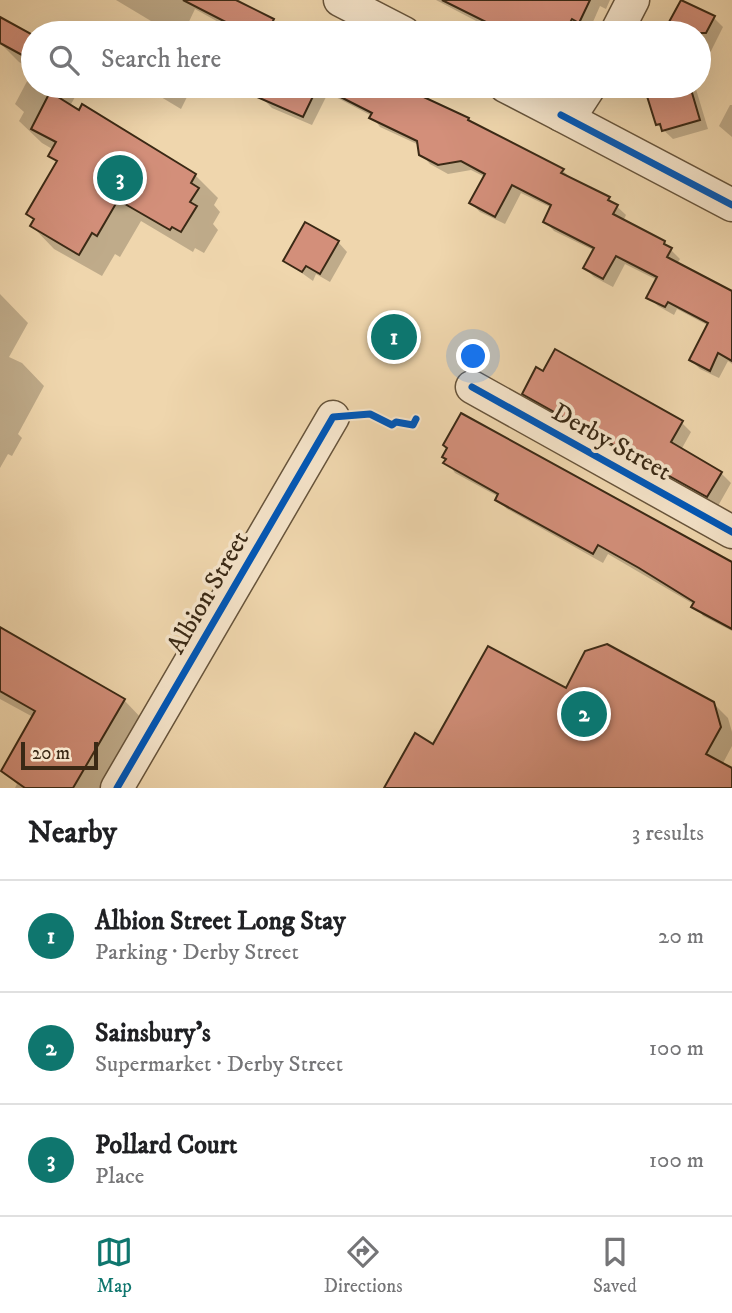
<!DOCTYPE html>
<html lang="en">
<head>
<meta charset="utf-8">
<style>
  body { margin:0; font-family:"IM FELL DW Pica",serif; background:#f6f6f6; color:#202124 }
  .scale { position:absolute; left:21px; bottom:18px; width:77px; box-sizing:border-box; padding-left:7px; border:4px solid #3a2915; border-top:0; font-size:19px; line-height:24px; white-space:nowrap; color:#3a2915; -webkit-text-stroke:5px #f5e4ca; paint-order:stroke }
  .you { position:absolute; left:474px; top:357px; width:24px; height:24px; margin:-18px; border:5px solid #fff; border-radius:50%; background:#1a73e8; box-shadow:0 0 0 10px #1a73e833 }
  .badge { display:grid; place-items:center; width:46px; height:46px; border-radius:50%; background:#0f766e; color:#fff; font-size:23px; font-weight:700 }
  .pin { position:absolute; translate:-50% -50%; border:4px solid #fff; box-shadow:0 2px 7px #0006 }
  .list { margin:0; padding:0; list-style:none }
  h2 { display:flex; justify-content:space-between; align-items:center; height:91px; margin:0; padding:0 28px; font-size:30px }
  h2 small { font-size:23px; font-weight:400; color:#757577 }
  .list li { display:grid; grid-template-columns:46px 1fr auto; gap:21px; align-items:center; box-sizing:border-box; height:112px; padding:0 28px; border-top:2px solid #e0e0e0 }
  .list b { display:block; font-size:26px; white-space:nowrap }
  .list p { margin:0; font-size:23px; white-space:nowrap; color:#757577 }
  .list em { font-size:23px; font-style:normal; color:#757577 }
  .icon { flex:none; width:38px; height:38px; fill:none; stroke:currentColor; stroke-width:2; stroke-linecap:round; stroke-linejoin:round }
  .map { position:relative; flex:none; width:732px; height:788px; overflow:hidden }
  .search { position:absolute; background:#fff; box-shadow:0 7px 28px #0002; left:21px; right:21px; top:21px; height:77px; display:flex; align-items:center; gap:18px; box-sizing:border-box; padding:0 24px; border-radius:38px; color:#757577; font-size:26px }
  .sheet { height:427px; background:#fff }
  nav { display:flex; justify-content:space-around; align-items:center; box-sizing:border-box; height:98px; border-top:2px solid #e0e0e0; background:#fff; font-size:19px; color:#757577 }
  nav a { display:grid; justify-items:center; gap:4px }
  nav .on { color:#0f766e }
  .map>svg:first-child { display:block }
  .shadow { fill:#0003 }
  .building { fill:#d38f7a; stroke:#3a2915; stroke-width:2 }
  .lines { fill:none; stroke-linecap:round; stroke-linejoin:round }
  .minor-casing { stroke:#67543b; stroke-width:35 }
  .minor { stroke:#f5e4ca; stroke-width:32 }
  .cycleway-casing { stroke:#f5e4ca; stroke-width:11 }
  .cycleway { stroke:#0057b8; stroke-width:7 }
  .labels { text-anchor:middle; stroke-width:7; stroke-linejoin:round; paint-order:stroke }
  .street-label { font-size:26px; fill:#3a2915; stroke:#f5e4ca }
</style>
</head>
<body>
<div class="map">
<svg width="732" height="788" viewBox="0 0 732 788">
  <rect width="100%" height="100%" fill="#efd6ad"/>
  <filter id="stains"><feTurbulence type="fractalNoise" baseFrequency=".00286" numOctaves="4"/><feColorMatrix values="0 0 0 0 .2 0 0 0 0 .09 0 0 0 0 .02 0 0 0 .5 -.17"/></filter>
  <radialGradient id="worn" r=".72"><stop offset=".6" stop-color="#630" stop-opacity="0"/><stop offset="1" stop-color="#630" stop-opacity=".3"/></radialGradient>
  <!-- shadow -->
  <g class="shadow">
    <polygon points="116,0 232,0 273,20 282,30 281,33 238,33 195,9 185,30 165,21 161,27"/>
    <polygon points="436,0 610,0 606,9 600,6 589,31 582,28 579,33 499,33"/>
    <polygon points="682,1 714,18 723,27 699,75 699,33 667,33"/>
    <polygon points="6,22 33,37 33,86 81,86 70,106 195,175 218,198 214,205 220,212 213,224 218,230 204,253 195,248 193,252 141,221 120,257 115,254 102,276 54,249 32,226 35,221 28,214 58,163 50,156 54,150 42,143 19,121 24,112 15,104 33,70 19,62 0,43 0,33"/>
    <polygon points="161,86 191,86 192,87 181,109 156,94"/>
    <polygon points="268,86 398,86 562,170 572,179 609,199 626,215 623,221 664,243 680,259 677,264 732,300 732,364 728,361 719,378 700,369 691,360 709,326 677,309 674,315 658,306 649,297 657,280 625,264 613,287 594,277 585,268 595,251 554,231 545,221 552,208 521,193 505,224 480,212 471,203 485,177 471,170 448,174 430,164 421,154 419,145 380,127 372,116 328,93 312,125 272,108 263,99"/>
    <polygon points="650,86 695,86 708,129 673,139 657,124"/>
    <polygon points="730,105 732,105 732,137 719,126"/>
    <polygon points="338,242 347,252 330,282 316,274 313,281 285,261"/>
    <polygon points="0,294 28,323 9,357 22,363 44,386 18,434 22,438 12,456 8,454 0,468"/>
    <polygon points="524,393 681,422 691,432 681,450 721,473 731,483 718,506 534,403"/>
    <polygon points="444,457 732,564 732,631 703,616 695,605 608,554 603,563 507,509 497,499 499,497 455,473"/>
    <polygon points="0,630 124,700 144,721 105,788 15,788 17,784 3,771 33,717 0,699"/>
    <polygon points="566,691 713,703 728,718 732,732 732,746 722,765 732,770 732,788 386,788 415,736 434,746"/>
  </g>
  <!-- building -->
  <g class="building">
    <polygon points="183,0 236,0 274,19 267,33 247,33"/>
    <polygon points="442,0 590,0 579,23 572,19 564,33 508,33"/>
    <polygon points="681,0 715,16 706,33 663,33"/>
    <polygon points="0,17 33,35 33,61 0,43"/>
    <polygon points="232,86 318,86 303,117"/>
    <polygon points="319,86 400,86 469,118 468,120 564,169 561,173 610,197 608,200 618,205 613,214 665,241 664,244 672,248 667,257 732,291 732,361 718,353 710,371 689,360 708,323 668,302 665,307 646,298 657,277 616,256 603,279 583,268 594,248 543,222 551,205 512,185 495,217 469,203 485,174 461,161 438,165 419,155 417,141 369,118 372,113"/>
    <polygon points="648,86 690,86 700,120 662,131 660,124 656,125 646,93 650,91"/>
    <polygon points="50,92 79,110 82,104 196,174 191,183 199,188 190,202 197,206 181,232 172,227 170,230 118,200 97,236 92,233 79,255 30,226 34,219 26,214 57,161 48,156 56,142 31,129"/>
    <polygon points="305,222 339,241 320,274 306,266 302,272 283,261"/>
    <polygon points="555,349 683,421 671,442 722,472 707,497 522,394 536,367 543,371"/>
    <polygon points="461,413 732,562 732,629 691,607 694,602 639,568 598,545 593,554 495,500 498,494 443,463 446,459 442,457 447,448 443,445"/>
    <polygon points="0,627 125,699 73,788 25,788 1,771 35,711 0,691"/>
    <polygon points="607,644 714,702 721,727 706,754 732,768 732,788 384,788 415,733 433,744 488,646 566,688 585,651"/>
  </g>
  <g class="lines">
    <defs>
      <g id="minor">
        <polyline points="340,0 404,33"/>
        <polyline points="616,33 633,0"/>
        <polyline points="505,86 561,115 575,109 590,86"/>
        <polyline points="561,115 732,205"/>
        <polyline points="472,387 732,532"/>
        <polyline points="117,788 333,417"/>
      </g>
    </defs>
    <!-- minor casing -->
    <use href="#minor" class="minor-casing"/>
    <!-- minor -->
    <use href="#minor" class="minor"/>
    <defs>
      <g id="cycleway">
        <polyline points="561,115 732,205"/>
        <polyline points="472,387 732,532"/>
        <polyline points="117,788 333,417 370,414 392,425 396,422 413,425 416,419"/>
      </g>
    </defs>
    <!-- cycleway casing -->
    <use href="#cycleway" class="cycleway-casing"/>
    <!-- cycleway -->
    <use href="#cycleway" class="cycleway"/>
  </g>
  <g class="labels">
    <!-- street labels -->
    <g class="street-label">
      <text transform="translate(612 441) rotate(29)" y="9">Derby Street</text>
      <text transform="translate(207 592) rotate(-60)" y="9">Albion Street</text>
    </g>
  </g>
  <rect width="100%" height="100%" filter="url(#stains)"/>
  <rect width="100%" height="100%" fill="url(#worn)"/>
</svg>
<div class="scale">20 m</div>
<div class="you"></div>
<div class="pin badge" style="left:394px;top:337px">1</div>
<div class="pin badge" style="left:584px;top:714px">2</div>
<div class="pin badge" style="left:120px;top:178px">3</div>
<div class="search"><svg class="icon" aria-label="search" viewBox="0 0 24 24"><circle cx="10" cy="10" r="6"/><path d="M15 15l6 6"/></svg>Search here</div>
</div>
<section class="sheet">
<h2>Nearby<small>3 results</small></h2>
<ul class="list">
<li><span class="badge">1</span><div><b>Albion Street Long Stay</b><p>Parking · Derby Street</p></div><em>20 m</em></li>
<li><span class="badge">2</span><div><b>Sainsbury's</b><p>Supermarket · Derby Street</p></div><em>100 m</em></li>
<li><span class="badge">3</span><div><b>Pollard Court</b><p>Place</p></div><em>100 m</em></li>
</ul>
</section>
<nav>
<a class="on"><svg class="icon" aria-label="map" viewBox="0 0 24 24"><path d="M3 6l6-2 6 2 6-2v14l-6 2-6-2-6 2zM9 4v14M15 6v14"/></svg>Map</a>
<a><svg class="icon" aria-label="directions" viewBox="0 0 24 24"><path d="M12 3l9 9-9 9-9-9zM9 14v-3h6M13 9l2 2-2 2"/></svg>Directions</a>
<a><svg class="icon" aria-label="saved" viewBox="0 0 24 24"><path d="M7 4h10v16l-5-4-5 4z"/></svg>Saved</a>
</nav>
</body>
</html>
